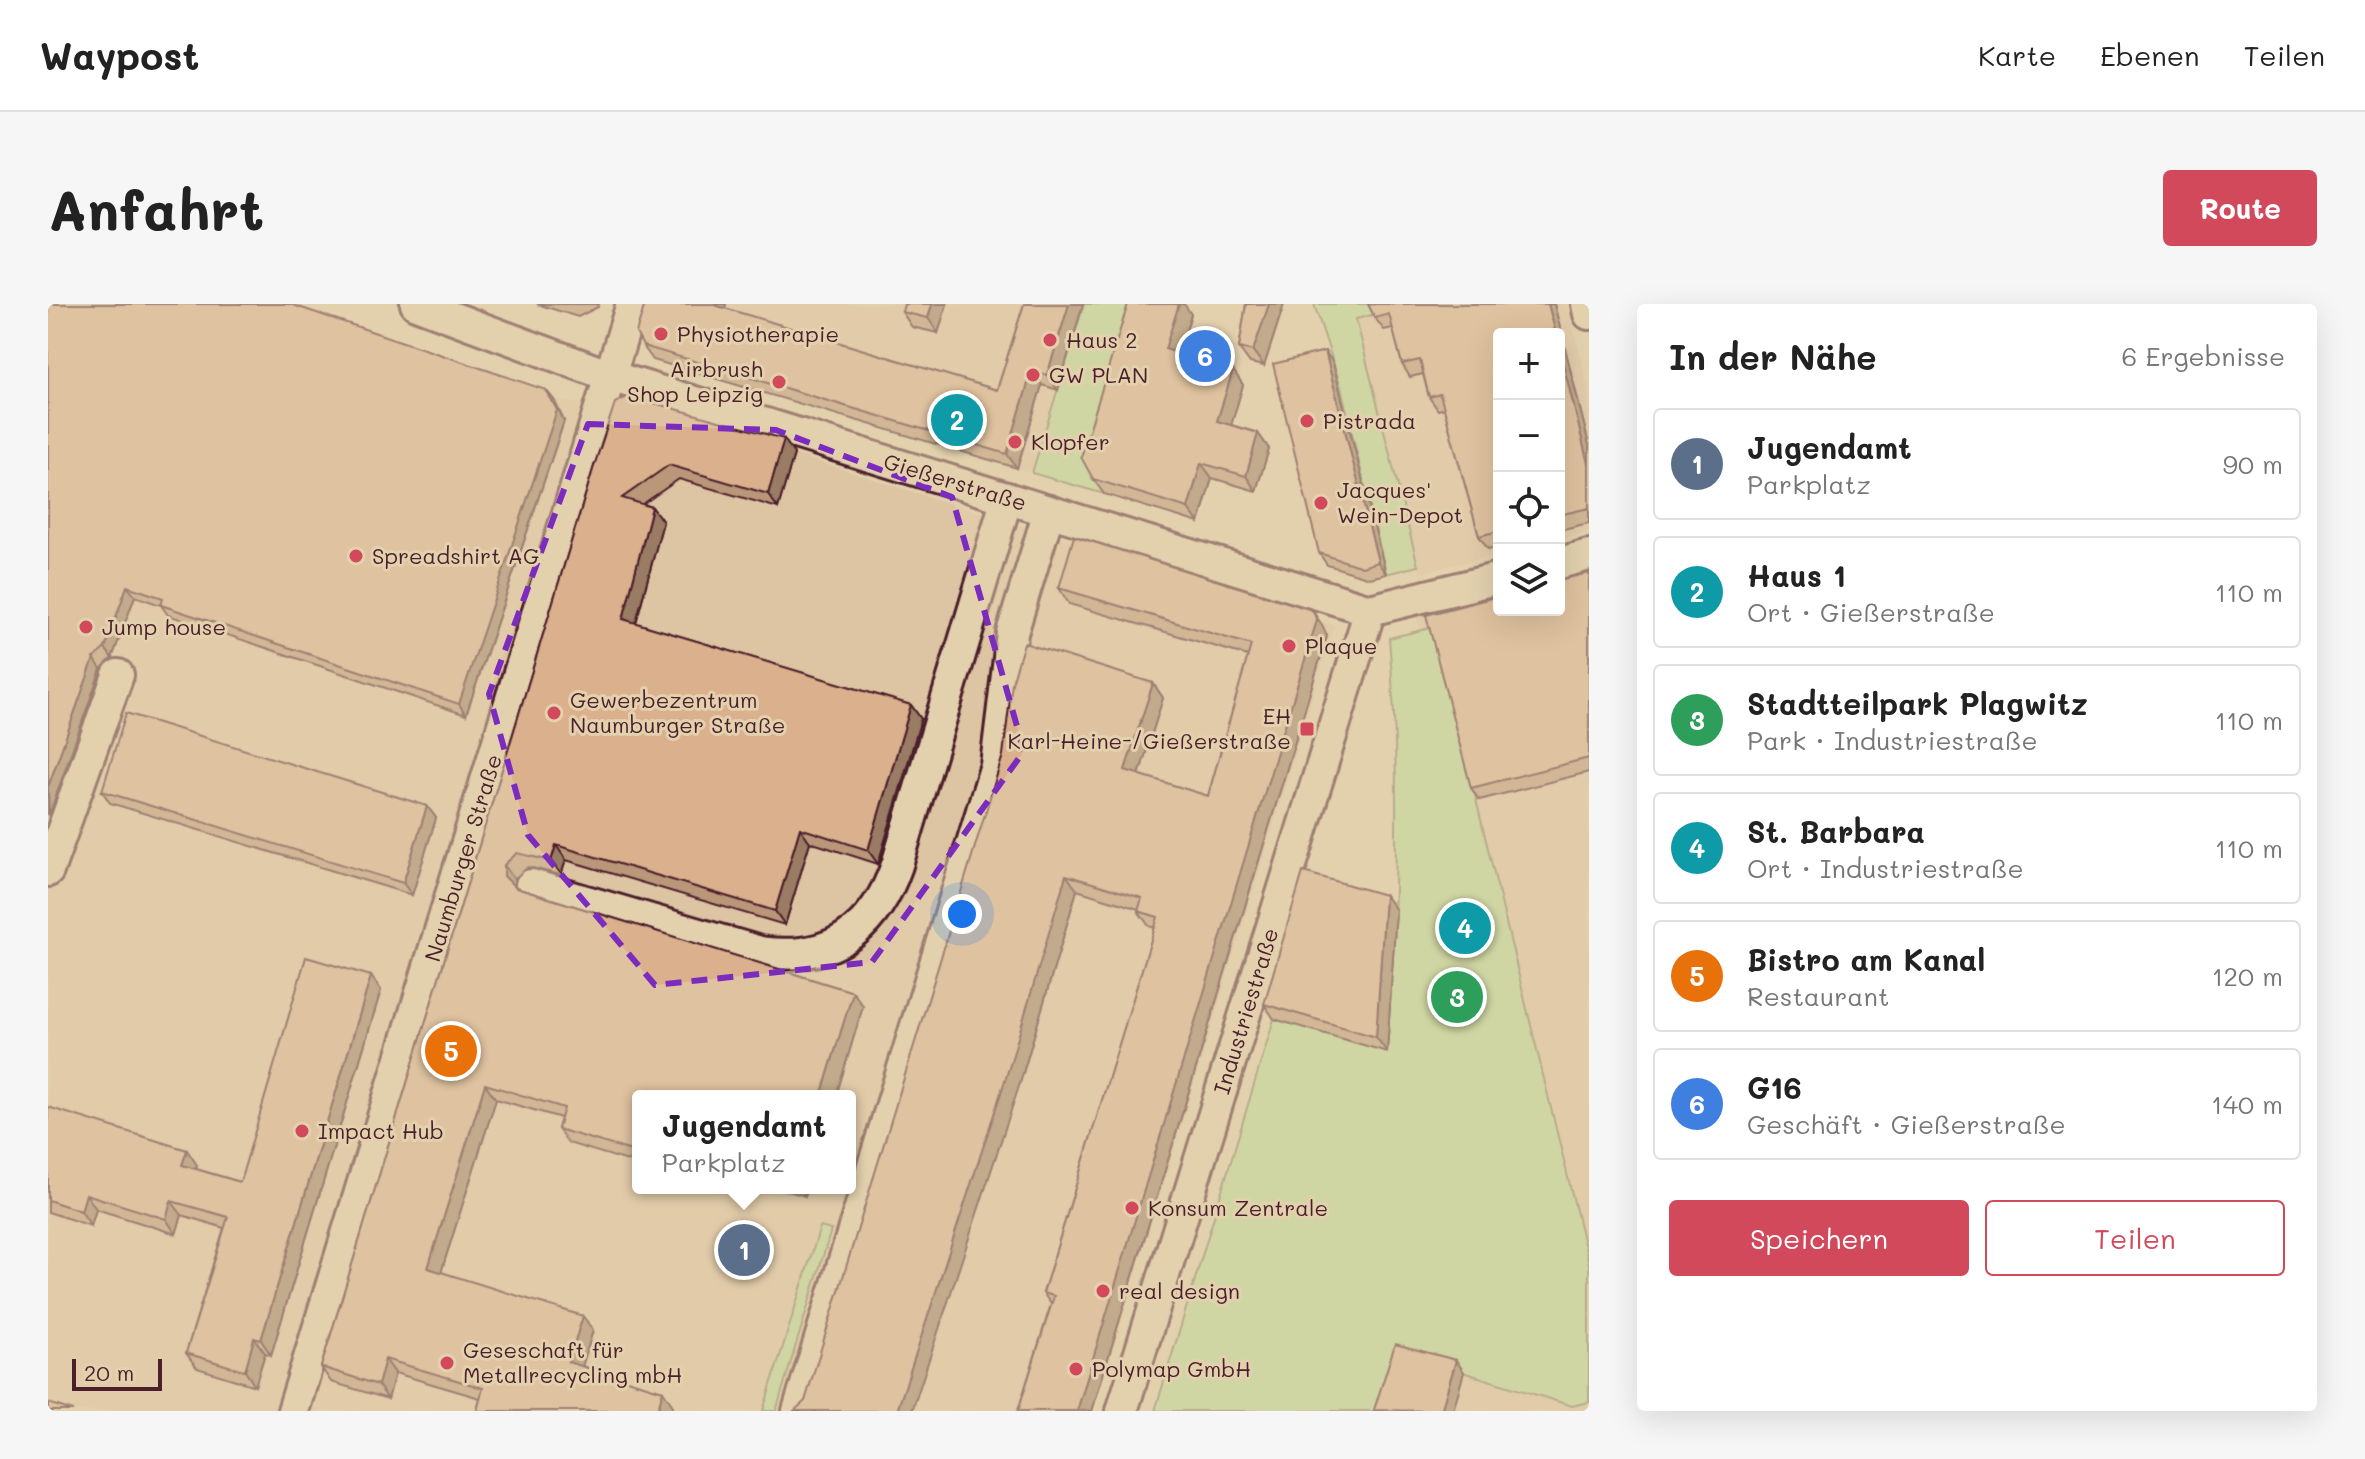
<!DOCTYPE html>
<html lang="de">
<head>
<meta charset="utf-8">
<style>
  body { margin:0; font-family:Mali,sans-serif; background:#f6f6f6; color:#222 }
  .controls { position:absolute; right:24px; top:24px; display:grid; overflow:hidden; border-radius:8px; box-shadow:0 8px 32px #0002 }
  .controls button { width:72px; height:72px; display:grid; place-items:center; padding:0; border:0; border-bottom:2px solid #e0e0e0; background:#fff; color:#222; font:40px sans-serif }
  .scale { position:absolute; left:24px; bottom:20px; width:90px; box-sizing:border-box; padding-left:8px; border:4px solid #4a1f2b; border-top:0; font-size:22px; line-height:28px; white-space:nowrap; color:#4a1f2b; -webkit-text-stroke:6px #e3d1ae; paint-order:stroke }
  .you { position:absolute; left:914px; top:610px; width:28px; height:28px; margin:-20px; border:6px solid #fff; border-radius:50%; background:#1a73e8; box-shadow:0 0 0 12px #1a73e833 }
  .badge { display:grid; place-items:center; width:52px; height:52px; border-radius:50%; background:#d1495b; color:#fff; font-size:26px; font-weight:700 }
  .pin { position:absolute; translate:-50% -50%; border:4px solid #fff; box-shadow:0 2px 8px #0006 }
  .popup { position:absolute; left:584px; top:786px; width:224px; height:104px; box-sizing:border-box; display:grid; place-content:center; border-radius:8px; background:#fff; filter:drop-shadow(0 2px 6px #0005); font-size:26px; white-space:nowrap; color:#767676 }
  .popup b { font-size:30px; color:#222 }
  .popup::after { content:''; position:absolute; left:50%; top:100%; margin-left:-16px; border:16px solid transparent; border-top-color:#fff }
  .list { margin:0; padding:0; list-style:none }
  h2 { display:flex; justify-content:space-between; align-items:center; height:104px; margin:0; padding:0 32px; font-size:34px }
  h2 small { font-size:26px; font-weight:400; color:#767676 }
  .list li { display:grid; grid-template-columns:52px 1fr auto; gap:24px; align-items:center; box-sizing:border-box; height:112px; margin:0 16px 16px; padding:0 16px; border:2px solid #e0e0e0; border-radius:8px }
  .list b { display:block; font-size:30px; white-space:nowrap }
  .list p { margin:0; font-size:26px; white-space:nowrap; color:#767676 }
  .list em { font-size:26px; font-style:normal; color:#767676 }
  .actions { display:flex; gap:16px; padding:24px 32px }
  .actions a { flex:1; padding:18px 0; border:2px solid #d1495b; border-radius:8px; text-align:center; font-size:28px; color:#d1495b }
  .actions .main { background:#d1495b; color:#fff }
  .icon { flex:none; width:44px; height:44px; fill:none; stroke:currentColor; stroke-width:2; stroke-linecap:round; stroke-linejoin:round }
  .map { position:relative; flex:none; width:1541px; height:1107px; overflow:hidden; border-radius:8px }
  header { display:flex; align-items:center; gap:48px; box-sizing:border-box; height:112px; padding:0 40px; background:#fff; border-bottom:2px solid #e0e0e0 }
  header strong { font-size:38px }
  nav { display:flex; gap:44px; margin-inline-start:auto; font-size:28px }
  .intro { display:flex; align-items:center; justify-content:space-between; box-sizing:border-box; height:192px; padding:0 48px }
  h1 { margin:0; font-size:56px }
  .button { padding:20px 36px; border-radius:8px; background:#d1495b; color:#fff; font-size:28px; font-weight:700 }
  main { display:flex; gap:48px; padding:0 48px }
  aside { flex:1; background:#fff; border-radius:8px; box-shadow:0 8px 32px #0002 }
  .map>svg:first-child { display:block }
  .built { fill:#ddc4a2; fill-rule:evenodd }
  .green { fill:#b9db95; stroke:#827d60; stroke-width:2 }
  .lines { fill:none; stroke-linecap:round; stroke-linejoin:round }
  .minor-casing { stroke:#4a1f2b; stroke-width:36 }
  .minor { stroke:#e3d1ae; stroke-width:30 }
  .wall { fill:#bb9779; stroke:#4a1f2b; stroke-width:2 }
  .shaded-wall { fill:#997b63; stroke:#4a1f2b; stroke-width:2 }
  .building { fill:#dab08d; stroke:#4a1f2b; stroke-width:2 }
  .marked { fill:none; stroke:#7b2cbf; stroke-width:6; stroke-dasharray:16 10; stroke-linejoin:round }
  .poi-dot { fill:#d1495b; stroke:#e3d1ae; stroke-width:3 }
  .labels { text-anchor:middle; stroke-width:6; stroke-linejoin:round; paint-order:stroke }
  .poi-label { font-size:22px; fill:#4a1f2b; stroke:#e3d1ae; text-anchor:start }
  .street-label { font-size:22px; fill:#4a1f2b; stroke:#e3d1ae }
</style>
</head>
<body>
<header>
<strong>Waypost</strong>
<nav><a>Karte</a><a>Ebenen</a><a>Teilen</a></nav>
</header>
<div class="intro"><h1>Anfahrt</h1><a class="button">Route</a></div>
<main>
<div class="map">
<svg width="1541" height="1107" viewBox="0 0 1541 1107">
  <rect width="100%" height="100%" fill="#e3d1ae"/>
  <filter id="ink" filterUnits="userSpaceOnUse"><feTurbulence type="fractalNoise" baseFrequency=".0125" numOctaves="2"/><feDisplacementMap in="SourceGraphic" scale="16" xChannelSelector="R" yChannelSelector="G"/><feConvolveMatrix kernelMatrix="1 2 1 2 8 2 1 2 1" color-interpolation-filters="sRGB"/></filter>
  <g filter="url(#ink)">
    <!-- built -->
    <g class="built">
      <path d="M0,0L506,96L591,107L746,150L1287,321L1046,1107H0ZM590,792H802V884H590Z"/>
      <polygon points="612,0 1036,0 984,169 605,56"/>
      <polygon points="1323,0 1519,0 1541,85 1541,228 1511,235 1511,30 1451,30 1451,250 1372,269 1308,15 1327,10"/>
      <polygon points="1541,265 1541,960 1387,323 1372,326 1367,310 1451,288 1451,306 1511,306 1511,273"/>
      <polygon points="1353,1049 1523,1102 1541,1098 1541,1107 1336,1107"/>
    </g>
    <!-- green -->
    <g class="green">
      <polygon points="1036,0 1095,0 1056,190 984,169"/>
      <polygon points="1266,0 1323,0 1328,10 1308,15 1370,262 1338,270 1292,79"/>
      <path d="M1386,323L1541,960V1098L1524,1102L1354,1049L1336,1107H1107L1226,715L1339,747C1348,609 1353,473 1341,334Z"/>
      <polygon points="772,923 783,926 728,1107 715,1107"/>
    </g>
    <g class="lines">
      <defs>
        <g id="minor">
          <polyline points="368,0 562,72 1322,306 1451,274"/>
          <polyline points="1539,0 1541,10"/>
          <polyline points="1511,259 1541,251"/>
          <polyline points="0,567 70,371"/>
          <path d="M483,581L712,648C783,658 826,627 849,561L959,194"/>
          <polyline points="245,1107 584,0"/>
          <polyline points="750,1107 948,461 964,329 1001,207"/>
          <polyline points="1074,1107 1322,306"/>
        </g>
      </defs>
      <!-- minor casing -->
      <use href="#minor" class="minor-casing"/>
      <!-- minor -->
      <use href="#minor" class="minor"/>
    </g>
    <!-- wall -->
    <g class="wall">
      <polygon points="0,0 498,86 506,96 516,117 418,411 120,311 113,301 87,292 64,354 53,365 0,511"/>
      <polygon points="489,0 551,0 550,3 530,13"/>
      <polygon points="678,0 677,5 949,86 976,0 1035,0 1010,86 994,81 969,164 605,56 595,42"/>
      <polygon points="899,0 890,29 864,23 854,8"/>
      <polygon points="1198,0 1236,0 1216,62 1202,59 1191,44"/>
      <polygon points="1320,0 1506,0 1541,141 1541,219 1511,226 1511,30 1451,30 1451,242 1440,245 1431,232 1396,104 1390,106 1381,93 1375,70 1362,73 1354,60 1345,24 1336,26 1327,14"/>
      <polygon points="1143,10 1131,49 1185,66 1195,81 1183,121 1210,129 1221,145 1208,187 1164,174 1151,219 1056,190 1045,175"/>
      <polygon points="1285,59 1338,270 1322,274 1279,261 1271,249"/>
      <polygon points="736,135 746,150 730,204 631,175 595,200 604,203 615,218 588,319 863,401 873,415 830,560 762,538 737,621 518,556 513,571 480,563 466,575 466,582 468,584 805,688 815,702 788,792 590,792 590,860 520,839 510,825 513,814 448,795 393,968 545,1026 534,1062 625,1102 623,1107 429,1107 432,1094 347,1069 340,1095 283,1078 273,1063 547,159"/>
      <polygon points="1541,269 1541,468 1431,496 1423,484"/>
      <polygon points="1011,284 1274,321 1279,332 1044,1107 970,1107 1003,1000 995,989 1107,624 1101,622 1090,607 1091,605 1029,586 972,779 757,1097 1105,379 1115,394 1091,471 1160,492 1200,352 1021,300"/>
      <polygon points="54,487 379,502 388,514 364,591 62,499"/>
      <polygon points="1348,606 1339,748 1226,715 1216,700"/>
      <polygon points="333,686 223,1051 217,1049 207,1082 149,1064 138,1049 176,924 134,911 128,930 48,905 43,922 0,908 0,803 149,861 148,865 192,878"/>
      <polygon points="731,884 760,884 757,892"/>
    </g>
    <!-- shaded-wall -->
    <g class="shaded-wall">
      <polygon points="663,0 678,0 673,15"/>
      <polygon points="884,0 899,0 890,29 880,14"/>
      <polygon points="1021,0 1035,0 1010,86 999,71"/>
      <polygon points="1129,0 1136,0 1143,10 1128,60 1117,45"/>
      <polygon points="1221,0 1236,0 1216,62 1205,47"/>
      <polygon points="1500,0 1506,0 1541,141 1541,164 1511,43 1511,30 1508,30"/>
      <polygon points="1277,47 1285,59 1338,270 1330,258"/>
      <polygon points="984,66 994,81 969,164 959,150"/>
      <polygon points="1185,66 1195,81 1180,132 1169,117"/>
      <polygon points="498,86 506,96 516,117 418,411 411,400"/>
      <polygon points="1210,129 1221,145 1208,187 1198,172"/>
      <polygon points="736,135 746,150 730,204 720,190"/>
      <polygon points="1153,159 1164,174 1151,219 1140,204"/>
      <polygon points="604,203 615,218 585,329 575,315"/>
      <polygon points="79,282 87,292 64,354 57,344"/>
      <polygon points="1264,306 1274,321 1279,332 1044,1107 1029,1107"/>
      <polygon points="46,354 53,365 1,511 0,483"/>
      <polygon points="1105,379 1115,394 1088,481 1077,466"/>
      <polygon points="863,401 873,415 830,560 820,546"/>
      <polygon points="379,502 388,514 364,591 355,579"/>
      <polygon points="752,524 762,538 737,621 727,607"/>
      <polygon points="508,541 518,556 513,571 503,557"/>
      <polygon points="456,561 466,575 466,586 456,572"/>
      <polygon points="1018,571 1029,586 972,779 864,1107 849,1107"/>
      <polygon points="1337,591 1348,606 1339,748 1328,733"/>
      <polygon points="323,672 333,686 223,1051 213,1036"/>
      <polygon points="805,688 815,702 788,792 773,792"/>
      <polygon points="437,780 448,795 390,978 380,964"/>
      <polygon points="139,846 149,861 145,876 134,861"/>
      <polygon points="752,884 760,884 757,892"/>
      <polygon points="38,890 48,905 43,922 33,907"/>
      <polygon points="123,897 134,911 128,930 118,915"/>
      <polygon points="535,1012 545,1026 531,1073 520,1058"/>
      <polygon points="206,1034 217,1049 207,1082 197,1067"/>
      <polygon points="337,1055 347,1069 340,1095 330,1081"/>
      <polygon points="1408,1056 1416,1068 1405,1107 1393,1107"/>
      <polygon points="615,1087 625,1102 623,1107 609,1107"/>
    </g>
    <!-- building -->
    <g class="building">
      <polygon points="0,0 242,0 498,86 509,106 411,400 113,301 115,294 79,282 57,344 46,354 0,483"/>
      <polygon points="597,0 663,0 949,86 976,0 1021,0 999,71 984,66 959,150 595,42 588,29"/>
      <polygon points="856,0 884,0 880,14 854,8"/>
      <polygon points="1080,0 1131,0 1117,45 1185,66 1169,117 1210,129 1198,172 1153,159 1140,204 1045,175 1033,153"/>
      <polygon points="1198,0 1221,0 1205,47 1191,44"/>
      <polygon points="1320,0 1500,0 1508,30 1451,30 1451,227 1431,232 1392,90 1381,93 1372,56 1354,60 1341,10 1327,14"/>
      <polygon points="1511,43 1541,164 1541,204 1511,211"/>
      <polygon points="1277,47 1330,258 1314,263 1271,249 1225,60"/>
      <polygon points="581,92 736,135 720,190 621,161 574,194 604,203 575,315 863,401 820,546 752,524 727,607 508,541 503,557 469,549 456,561 456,572 468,584 805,688 773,792 590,792 590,849 510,825 516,804 437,780 380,964 535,1012 520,1058 615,1087 609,1107 429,1107 435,1084 337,1055 330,1081 273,1063 547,159 567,99"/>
      <polygon points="1026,232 1264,306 1269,316 1029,1107 970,1107 1006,992 995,989 1110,613 1090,607 1094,594 1018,571 961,764 849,1107 746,1107 757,1097 955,451 964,379 976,339 1105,379 1077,466 1160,492 1203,341 1011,284"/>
      <polygon points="1541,269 1541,454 1423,484 1378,311 1451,292 1451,306 1511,306 1511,276"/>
      <polygon points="78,409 379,502 355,579 54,487"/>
      <polygon points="1255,568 1337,591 1328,733 1216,700"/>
      <polygon points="258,653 323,672 213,1036 206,1034 197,1067 138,1049 180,913 123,897 118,915 38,890 33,907 0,896 0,803 139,846 134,861 192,878"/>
      <polygon points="1347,1040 1408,1056 1393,1107 1326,1106"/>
      <polygon points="0,1099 25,1107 0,1107"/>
    </g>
  </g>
  <!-- marked area -->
  <path d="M0 0H1541V1107H0ZM540,120L728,126L904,193L976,447L824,658L607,681L480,531L441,390Z" fill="#e3d1ae" fill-opacity=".55" fill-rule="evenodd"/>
  <path class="marked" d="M540,120L728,126L904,193L976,447L824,658L607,681L480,531L441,390Z"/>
  <!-- markers -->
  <g class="poi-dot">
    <circle cx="613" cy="30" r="8"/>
    <circle cx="1002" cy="36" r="8"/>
    <circle cx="985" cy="71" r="8"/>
    <circle cx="731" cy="78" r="8"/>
    <circle cx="1259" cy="117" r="8"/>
    <circle cx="967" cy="138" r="8"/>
    <circle cx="1273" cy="199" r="8"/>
    <circle cx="308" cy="252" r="8"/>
    <circle cx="38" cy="323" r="8"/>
    <circle cx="1241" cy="342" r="8"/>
    <circle cx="506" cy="409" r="8"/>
    <rect x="1251" y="417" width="16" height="16" rx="4"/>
    <circle cx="254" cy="827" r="8"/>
    <circle cx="1084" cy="904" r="8"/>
    <circle cx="1055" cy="987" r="8"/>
    <circle cx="399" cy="1059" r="8"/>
    <circle cx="1028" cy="1065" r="8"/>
  </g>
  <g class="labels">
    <!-- poi labels -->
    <g class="poi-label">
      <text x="629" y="38">Physiotherapie</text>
      <text x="1018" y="44">Haus 2</text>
      <text x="715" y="73" text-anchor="end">Airbrush<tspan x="715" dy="25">Shop Leipzig</tspan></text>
      <text x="1001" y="79">GW PLAN</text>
      <text x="1275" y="125">Pistrada</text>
      <text x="983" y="146">Klopfer</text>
      <text x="1289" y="194">Jacques'<tspan x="1289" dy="25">Wein-Depot</tspan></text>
      <text x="324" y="260">Spreadshirt AG</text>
      <text x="54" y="331">Jump house</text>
      <text x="1257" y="350">Plaque</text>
      <text x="522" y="404">Gewerbezentrum<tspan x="522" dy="25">Naumburger Straße</tspan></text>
      <text x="1243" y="420" text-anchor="end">EH<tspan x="1243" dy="25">Karl-Heine-/Gießerstraße</tspan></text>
      <text x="270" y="835">Impact Hub</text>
      <text x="1100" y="912">Konsum Zentrale</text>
      <text x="1071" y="995">real design</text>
      <text x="415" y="1054">Geseschaft für<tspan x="415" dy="25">Metallrecycling mbH</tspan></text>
      <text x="1044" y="1073">Polymap GmbH</text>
    </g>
    <!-- street labels -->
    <g class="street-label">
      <text transform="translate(907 178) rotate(17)" y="8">Gießerstraße</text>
      <text transform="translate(415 554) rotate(-73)" y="8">Naumburger Straße</text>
      <text transform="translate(1198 707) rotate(-73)" y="8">Industriestraße</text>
    </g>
  </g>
</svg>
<div class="controls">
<button>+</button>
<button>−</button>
<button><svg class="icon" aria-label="locate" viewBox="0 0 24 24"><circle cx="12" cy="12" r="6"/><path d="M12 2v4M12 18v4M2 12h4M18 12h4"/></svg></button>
<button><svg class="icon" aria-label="layers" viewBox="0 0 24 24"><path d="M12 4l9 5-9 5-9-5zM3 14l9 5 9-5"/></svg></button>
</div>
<div class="scale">20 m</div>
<div class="you"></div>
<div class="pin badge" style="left:696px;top:946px;background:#5c6f8a">1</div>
<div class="popup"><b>Jugendamt</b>Parkplatz</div>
<div class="pin badge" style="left:909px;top:116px;background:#0f9aa8">2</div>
<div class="pin badge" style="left:1409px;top:693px;background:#2e9e5b">3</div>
<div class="pin badge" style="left:1417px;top:624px;background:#0f9aa8">4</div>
<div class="pin badge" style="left:403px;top:747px;background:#e8710a">5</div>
<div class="pin badge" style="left:1157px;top:52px;background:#3f7fe0">6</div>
</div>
<aside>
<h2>In der Nähe<small>6 Ergebnisse</small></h2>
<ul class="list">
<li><span class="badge" style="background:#5c6f8a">1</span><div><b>Jugendamt</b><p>Parkplatz</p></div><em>90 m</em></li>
<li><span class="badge" style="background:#0f9aa8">2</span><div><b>Haus 1</b><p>Ort · Gießerstraße</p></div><em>110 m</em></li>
<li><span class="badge" style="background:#2e9e5b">3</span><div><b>Stadtteilpark Plagwitz</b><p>Park · Industriestraße</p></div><em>110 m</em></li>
<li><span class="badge" style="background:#0f9aa8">4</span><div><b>St. Barbara</b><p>Ort · Industriestraße</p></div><em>110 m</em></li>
<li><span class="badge" style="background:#e8710a">5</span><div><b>Bistro am Kanal</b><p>Restaurant</p></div><em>120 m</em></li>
<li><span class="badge" style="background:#3f7fe0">6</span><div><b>G16</b><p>Geschäft · Gießerstraße</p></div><em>140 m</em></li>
</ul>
<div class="actions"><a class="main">Speichern</a><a>Teilen</a></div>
</aside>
</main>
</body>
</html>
